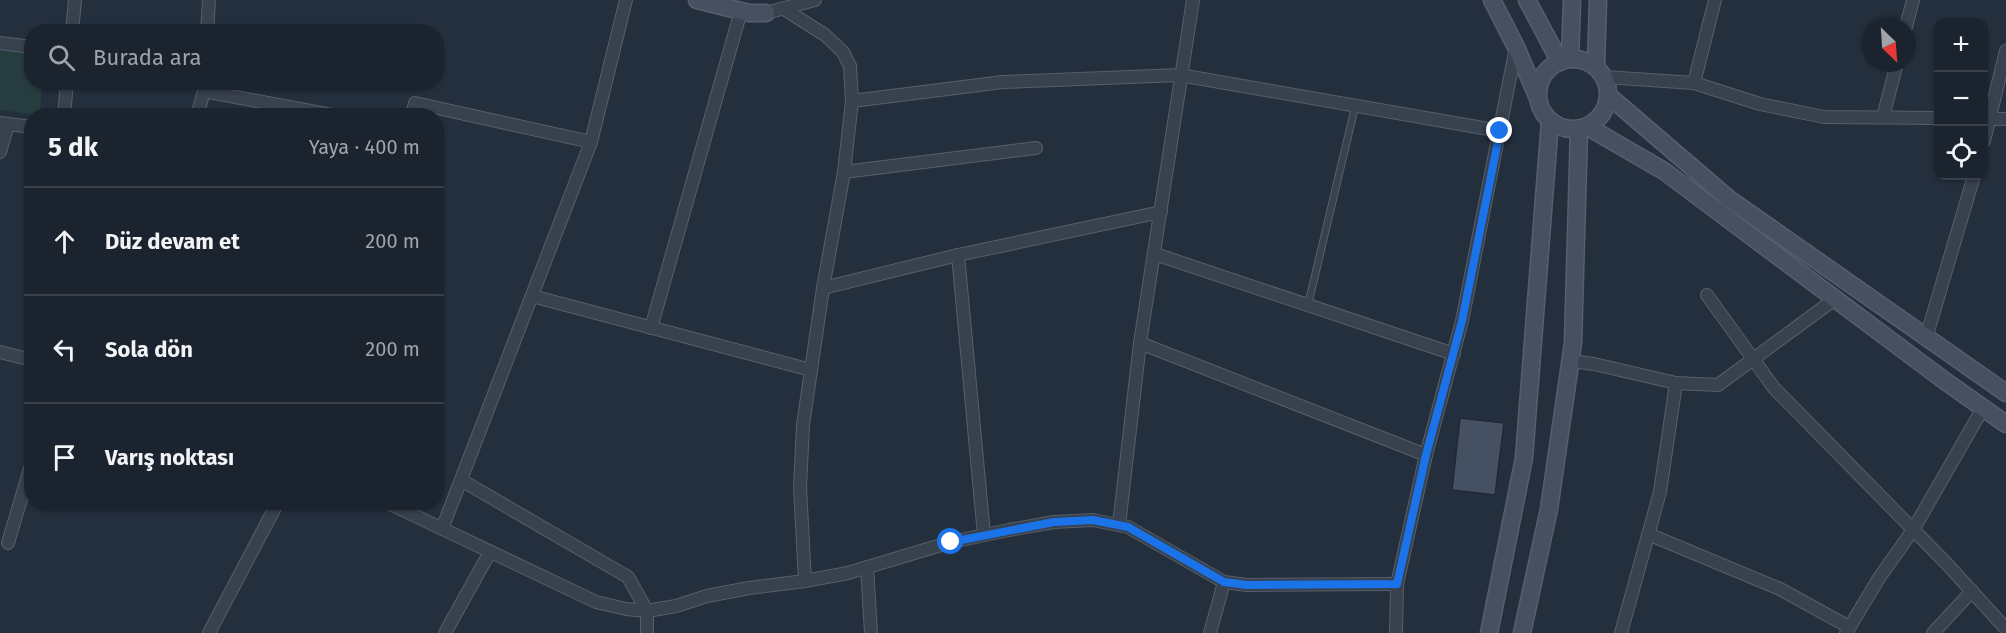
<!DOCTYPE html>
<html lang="tr">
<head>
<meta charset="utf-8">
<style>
  body { margin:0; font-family:"Fira Sans",sans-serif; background:#242b36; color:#f1f3f6 }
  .controls { position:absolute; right:18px; top:18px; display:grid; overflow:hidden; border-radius:12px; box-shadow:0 2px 4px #0004 }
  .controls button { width:54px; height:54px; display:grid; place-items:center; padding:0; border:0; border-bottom:2px solid #39404a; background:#1b232e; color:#f1f3f6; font:30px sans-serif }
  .compass { position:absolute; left:1862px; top:18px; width:54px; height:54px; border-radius:50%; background:#1b232e; box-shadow:0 2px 4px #0004; rotate:155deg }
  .stop { position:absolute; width:18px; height:18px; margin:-14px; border:4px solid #1a73e8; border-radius:50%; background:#fff }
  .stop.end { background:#1a73e8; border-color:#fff; box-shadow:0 2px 6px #0008 }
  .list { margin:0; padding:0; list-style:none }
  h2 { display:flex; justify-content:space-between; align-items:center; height:78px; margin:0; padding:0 24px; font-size:26px }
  h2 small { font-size:20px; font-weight:400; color:#a0a4aa }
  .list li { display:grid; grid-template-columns:39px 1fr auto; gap:18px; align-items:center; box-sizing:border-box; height:108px; padding:0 24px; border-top:2px solid #39404a }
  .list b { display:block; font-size:22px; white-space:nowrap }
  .list em { font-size:20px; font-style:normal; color:#a0a4aa }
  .icon { flex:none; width:33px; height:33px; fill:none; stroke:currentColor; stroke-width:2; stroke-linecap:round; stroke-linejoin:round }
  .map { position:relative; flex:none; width:2006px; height:633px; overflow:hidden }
  .search { position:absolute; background:#1b232e; box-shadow:0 2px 4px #0004; left:24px; top:24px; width:420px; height:66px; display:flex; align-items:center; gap:15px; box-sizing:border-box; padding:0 21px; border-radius:24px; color:#a0a4aa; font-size:22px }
  .panel { position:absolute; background:#1b232e; box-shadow:0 2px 4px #0004; left:24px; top:108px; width:420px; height:402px; border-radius:24px }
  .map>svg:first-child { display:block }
  .green { fill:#263c3f }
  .building { fill:#455162; stroke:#1f2835; stroke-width:1.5 }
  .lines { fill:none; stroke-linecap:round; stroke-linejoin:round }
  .lane-casing { stroke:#565f6c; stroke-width:8 }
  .street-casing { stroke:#565f6c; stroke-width:14 }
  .secondary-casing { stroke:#565f6c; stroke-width:19 }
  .lane { stroke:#38414e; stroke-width:6 }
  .street { stroke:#38414e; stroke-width:12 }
  .secondary { stroke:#465061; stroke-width:16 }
  .route { stroke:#1a73e8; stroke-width:8 }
</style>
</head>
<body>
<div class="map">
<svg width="2006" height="633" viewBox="0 0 2006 633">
  <rect width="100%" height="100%" fill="#242f3e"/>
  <!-- green -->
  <polygon class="green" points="0,50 31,53 32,82 42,83 40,115 0,110"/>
  <!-- building -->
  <polygon class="building" points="1460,418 1504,423 1495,495 1452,490"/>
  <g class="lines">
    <defs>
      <polyline id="lane" points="1308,305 1355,107"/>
      <g id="street">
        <polyline points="784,9 825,35 843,52 850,66 852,101 844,172 823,288 803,425 800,487 805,581"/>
        <polyline points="766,13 815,0"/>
        <polyline points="1906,27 1913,0"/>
        <polyline points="72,32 75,0"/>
        <polyline points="207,32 209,0"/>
        <polyline points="0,43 32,47"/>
        <polyline points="1605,77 1694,83 1760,104 1824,117 1938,118"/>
        <polyline points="1694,83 1715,0"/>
        <polyline points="204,91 337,116"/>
        <polyline points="852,101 1003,82 1180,75 1500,131"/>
        <polyline points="64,116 67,82"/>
        <polyline points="197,116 204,91 205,82"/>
        <polyline points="412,116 415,103 591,142"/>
        <polyline points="1883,117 1897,63"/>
        <polyline points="1984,119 2006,119"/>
        <polyline points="0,123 32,127"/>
        <polyline points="1984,141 2006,51"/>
        <polyline points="0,152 8,124"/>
        <polyline points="844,172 1036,148"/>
        <polyline points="1155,254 1454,354"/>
        <polyline points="958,255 984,535"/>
        <polyline points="823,288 958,255 1161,212"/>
        <polyline points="1707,295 1774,388 1948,565 2006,629"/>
        <polyline points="532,296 811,370"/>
        <polyline points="651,328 741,11"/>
        <polyline points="1926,338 1974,176"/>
        <polyline points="1140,343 1426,455"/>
        <polyline points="0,352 32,360"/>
        <polyline points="1571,361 1594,364 1676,383 1718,385 1835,299"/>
        <polyline points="461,480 628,577 647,611 647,633"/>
        <polyline points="386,502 596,602 626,609 647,611 676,606 707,596 749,588 805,581 848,573 951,542 1009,530 1054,522 1093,520 1128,527 1224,582 1247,585 1397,584"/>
        <polyline points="1119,525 1140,343 1193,0"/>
        <polyline points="442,529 591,142 626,0"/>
        <polyline points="1648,534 1780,589 1849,627"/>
        <polyline points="8,543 32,462"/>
        <polyline points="867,567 871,633"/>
        <polyline points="209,633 278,502"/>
        <polyline points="445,633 490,552"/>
        <polyline points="1210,633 1224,582"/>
        <polyline points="1396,633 1397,584 1426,455 1462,321 1516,47"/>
        <polyline points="1621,633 1660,492 1676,383"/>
        <polyline points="1846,633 1879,578 1913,530 1983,408"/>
        <polyline points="1933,633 1972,591"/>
      </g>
      <g id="secondary">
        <polyline points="697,0 749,13 766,13"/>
        <polyline points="1492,0 1516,47 1537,96"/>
        <polyline points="1527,0 1560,62"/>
        <circle cx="1573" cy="94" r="35"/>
        <polyline points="1570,59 1572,0"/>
        <polyline points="1596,66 1598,0"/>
        <polyline points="1609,96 1729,199 2006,393"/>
        <polyline points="1588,127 1664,171 1945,381 2006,424"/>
        <polyline points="1489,633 1524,458 1550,121"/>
        <polyline points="1522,633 1549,509 1573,343 1579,130"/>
      </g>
    </defs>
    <!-- lane casing -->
    <use href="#lane" class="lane-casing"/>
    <!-- street casing -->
    <use href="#street" class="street-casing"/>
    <!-- secondary casing -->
    <use href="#secondary" class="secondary-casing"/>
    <!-- lane -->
    <use href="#lane" class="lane"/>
    <!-- street -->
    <use href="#street" class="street"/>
    <!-- secondary -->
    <use href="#secondary" class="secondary"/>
  </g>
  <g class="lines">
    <!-- route -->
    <polyline class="route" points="951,542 1054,522 1093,520 1128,527 1224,582 1247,585 1397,584 1426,455 1462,321 1500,131"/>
  </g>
</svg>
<div class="controls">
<button>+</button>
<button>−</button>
<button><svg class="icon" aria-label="locate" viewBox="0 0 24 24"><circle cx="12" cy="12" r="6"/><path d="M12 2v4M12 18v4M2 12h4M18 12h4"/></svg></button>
</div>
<svg class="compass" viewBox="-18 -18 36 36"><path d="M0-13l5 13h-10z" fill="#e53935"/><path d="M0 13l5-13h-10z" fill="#a0a4aa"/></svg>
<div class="stop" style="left:951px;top:542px"></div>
<div class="stop end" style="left:1500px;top:131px"></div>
<div class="search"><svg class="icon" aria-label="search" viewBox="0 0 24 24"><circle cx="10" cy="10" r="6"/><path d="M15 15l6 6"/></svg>Burada ara</div>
<section class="panel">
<h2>5 dk<small>Yaya · 400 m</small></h2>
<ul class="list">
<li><svg class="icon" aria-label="ahead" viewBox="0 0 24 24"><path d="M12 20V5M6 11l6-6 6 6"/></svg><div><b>Düz devam et</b></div><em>200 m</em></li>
<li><svg class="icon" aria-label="left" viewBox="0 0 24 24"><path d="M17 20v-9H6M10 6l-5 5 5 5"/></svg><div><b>Sola dön</b></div><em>200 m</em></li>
<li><svg class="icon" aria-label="arrive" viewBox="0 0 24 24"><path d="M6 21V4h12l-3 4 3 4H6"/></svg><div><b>Varış noktası</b></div></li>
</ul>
</section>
</div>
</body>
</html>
